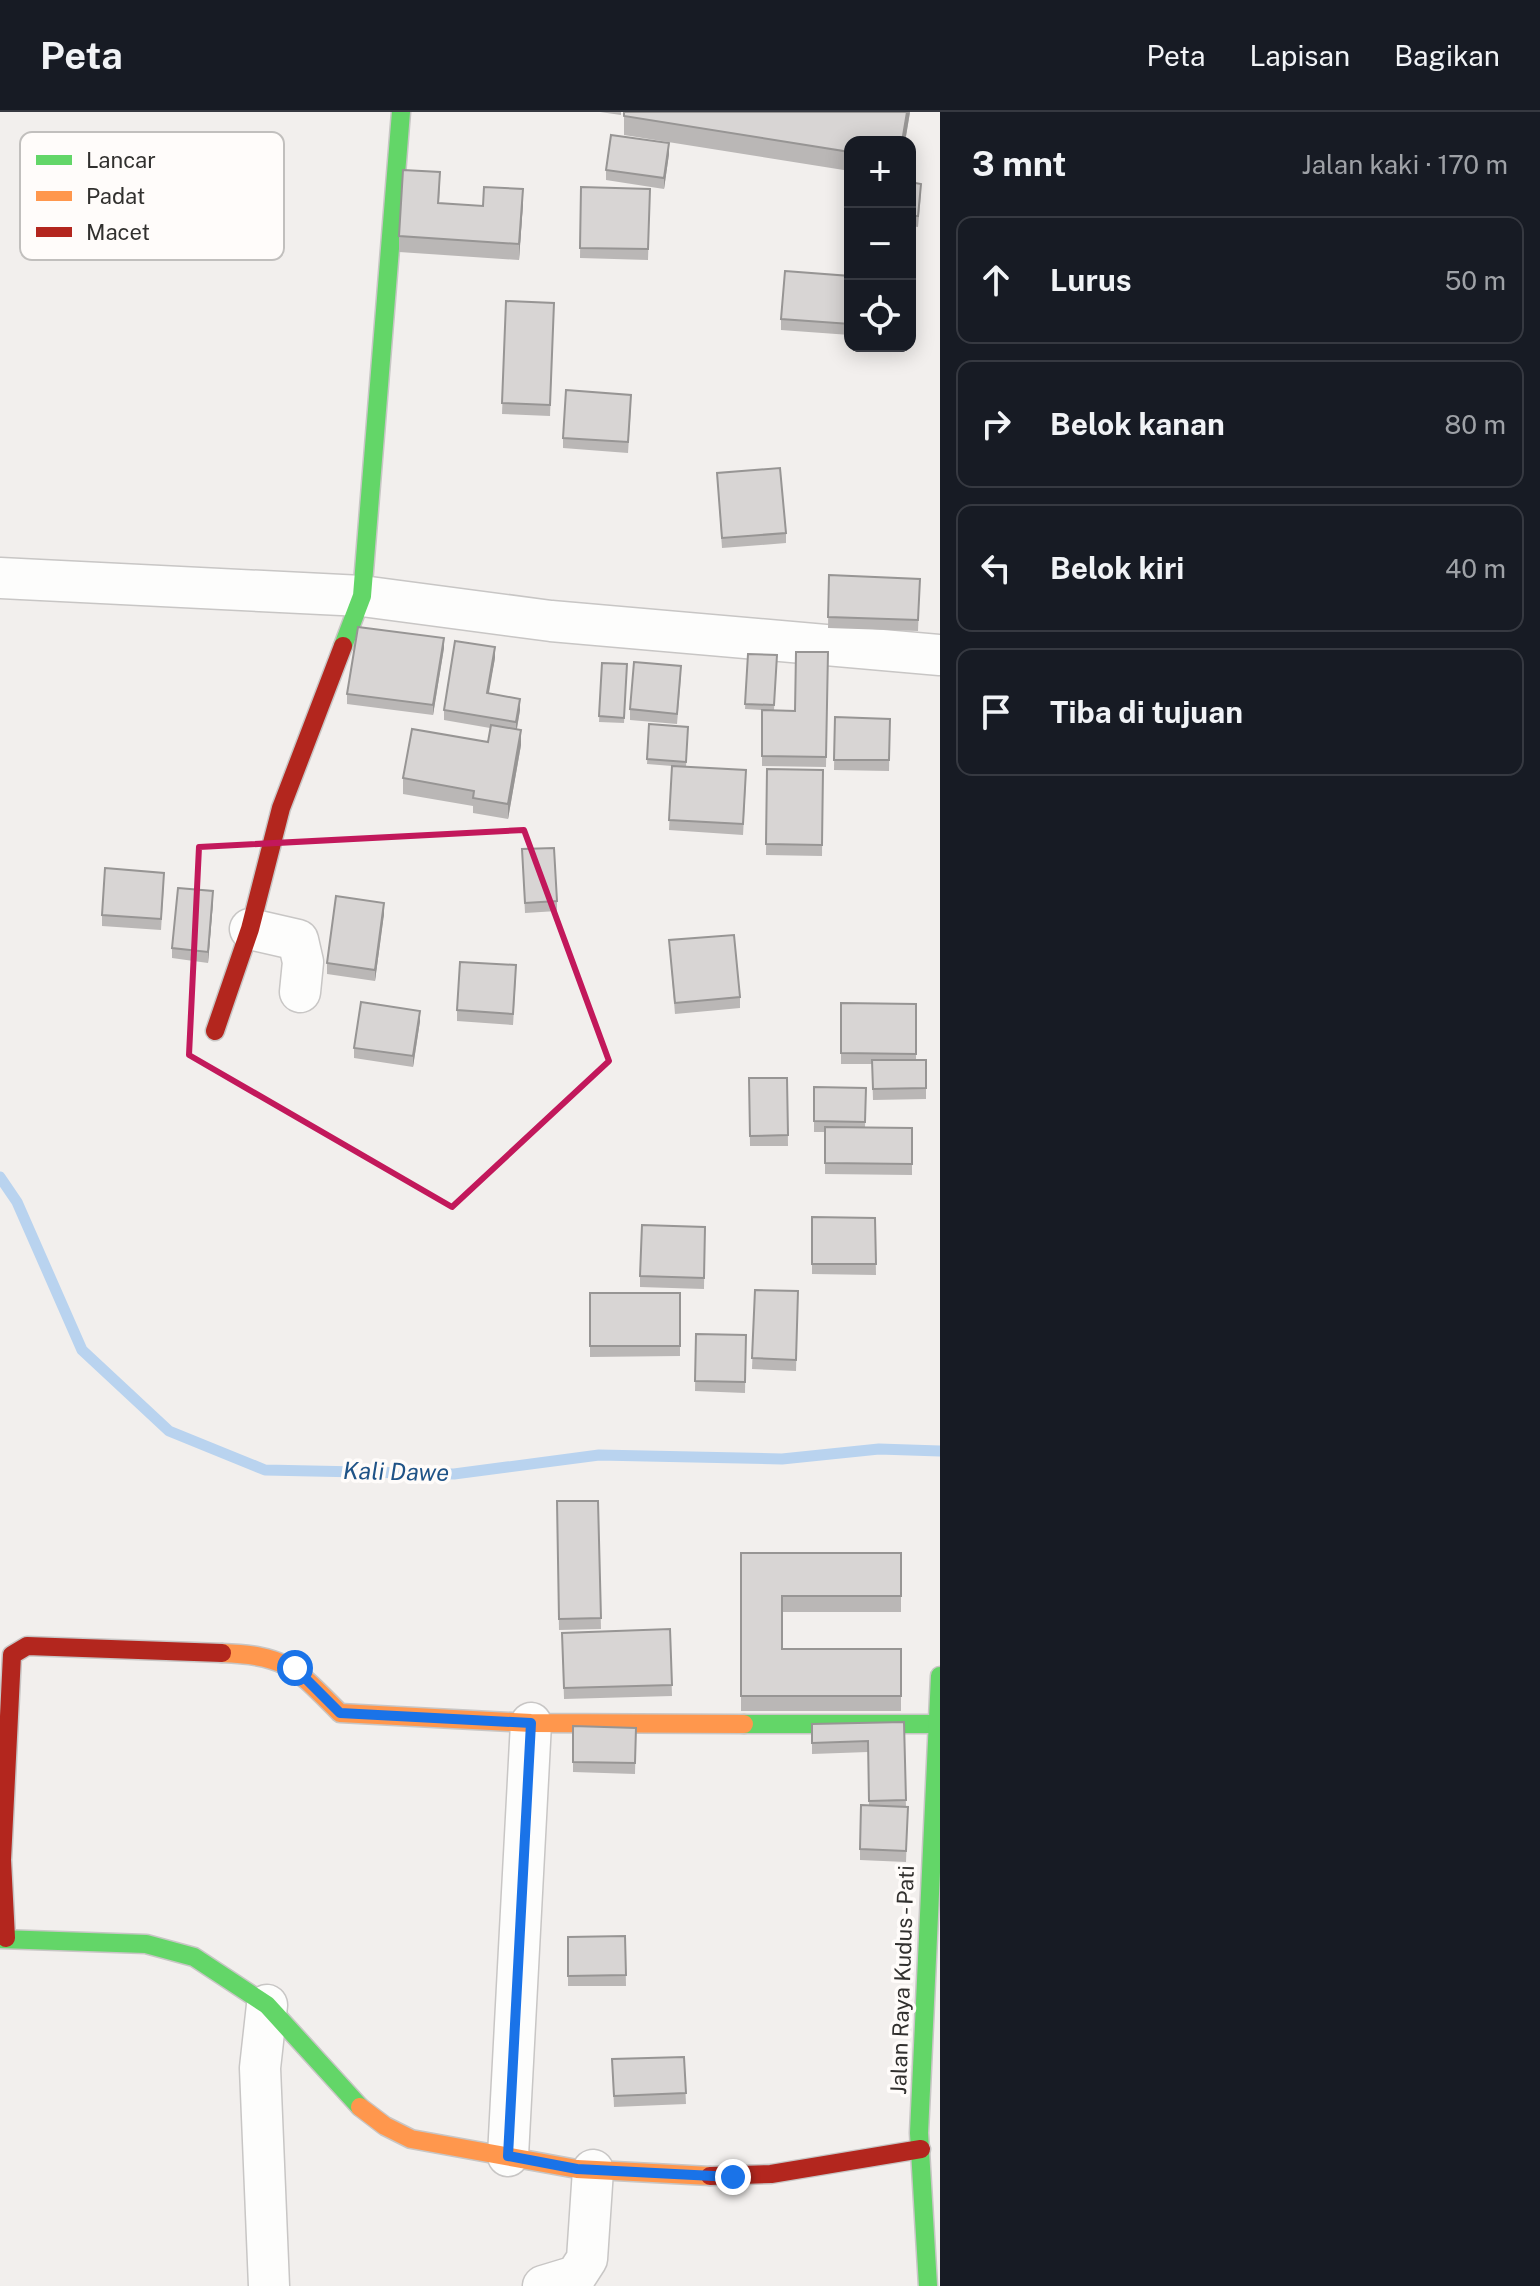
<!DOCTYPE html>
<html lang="id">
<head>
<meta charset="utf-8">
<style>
  body { margin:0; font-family:"Public Sans",sans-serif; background:#20242c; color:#f1f3f6 }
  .controls { position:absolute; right:24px; top:24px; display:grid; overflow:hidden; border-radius:16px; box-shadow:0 4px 20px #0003 }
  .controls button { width:72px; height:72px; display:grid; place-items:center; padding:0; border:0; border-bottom:2px solid #363941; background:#171b24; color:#f1f3f6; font:40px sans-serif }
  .stop { position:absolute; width:24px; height:24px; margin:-18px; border:6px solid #1a73e8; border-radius:50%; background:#fff }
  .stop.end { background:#1a73e8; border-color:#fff; box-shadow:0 2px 8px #0008 }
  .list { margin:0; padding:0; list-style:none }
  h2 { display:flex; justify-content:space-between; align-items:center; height:104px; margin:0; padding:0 32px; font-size:34px }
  h2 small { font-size:26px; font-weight:400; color:#9ea1a6 }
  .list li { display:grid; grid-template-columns:52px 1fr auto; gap:24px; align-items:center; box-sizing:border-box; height:128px; margin:0 16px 16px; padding:0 16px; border:2px solid #363941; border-radius:16px }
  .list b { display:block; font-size:30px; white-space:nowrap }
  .list em { font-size:26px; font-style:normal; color:#9ea1a6 }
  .icon { flex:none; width:44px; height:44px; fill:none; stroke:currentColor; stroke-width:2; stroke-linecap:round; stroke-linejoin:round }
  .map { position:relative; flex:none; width:940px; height:2174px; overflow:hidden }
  header { display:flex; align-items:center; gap:48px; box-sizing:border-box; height:112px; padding:0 40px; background:#171b24; border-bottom:2px solid #363941 }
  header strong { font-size:38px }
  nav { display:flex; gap:44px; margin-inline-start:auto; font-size:28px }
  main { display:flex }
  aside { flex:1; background:#171b24 }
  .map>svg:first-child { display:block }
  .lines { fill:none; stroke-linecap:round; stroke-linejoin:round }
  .stream { stroke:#b9d3ef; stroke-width:11 }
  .street-casing { stroke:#c8c6c5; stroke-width:43 }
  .fast-casing { stroke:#c8c6c5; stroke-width:21 }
  .slow-casing { stroke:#c8c6c5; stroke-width:21 }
  .jam-casing { stroke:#c8c6c5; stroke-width:21 }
  .street { stroke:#fdfdfc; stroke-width:40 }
  .fast { stroke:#63d668; stroke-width:18 }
  .slow { stroke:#ff974d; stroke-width:18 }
  .jam { stroke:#b3261e; stroke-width:18 }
  .wall { fill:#bab7b6 }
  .shaded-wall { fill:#979594 }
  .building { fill:#d8d5d4; stroke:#979594; stroke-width:2 }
  .route { stroke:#1a73e8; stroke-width:10 }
  .marked { fill:none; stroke:#c2185b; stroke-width:6; stroke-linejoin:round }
  .labels { text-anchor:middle; stroke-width:7; stroke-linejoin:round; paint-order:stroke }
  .street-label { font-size:22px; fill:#31302e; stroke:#fffcfa }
  .water-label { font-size:24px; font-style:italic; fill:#1f5387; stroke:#fffcfa }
  .key { fill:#fffcfa; stroke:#c1bfbd; stroke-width:2 }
  .key-label { font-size:22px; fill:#31302e }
</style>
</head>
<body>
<header>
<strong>Peta</strong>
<nav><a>Peta</a><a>Lapisan</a><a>Bagikan</a></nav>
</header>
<main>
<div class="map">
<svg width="940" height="2174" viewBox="0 0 940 2174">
  <rect width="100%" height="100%" fill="#f2efed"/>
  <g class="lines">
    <!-- stream -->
    <polyline class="stream" points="0,1065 17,1090 82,1238 169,1319 265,1358 454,1362 599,1343 782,1347 879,1337 940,1339"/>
    <defs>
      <g id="street">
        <polyline points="0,466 362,484 551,509 940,543"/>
        <polyline points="250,817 298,828 303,850 300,880"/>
        <polyline points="267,1893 260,1956 269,2174"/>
        <polyline points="508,2044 531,1611"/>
        <polyline points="543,2174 576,2164 587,2147 593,2058"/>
      </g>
      <g id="fast">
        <polyline points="343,534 362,484 401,0"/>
        <polyline points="744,1612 937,1612"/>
        <polyline points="0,1827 146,1832 194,1845 267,1893 360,1995"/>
        <polyline points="928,2174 919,2021 940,1564"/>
      </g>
      <g id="slow">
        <path d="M222,1541C287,1543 296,1557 340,1601L531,1611L744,1612"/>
        <polyline points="360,1995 385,2014 411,2027 577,2057 710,2064"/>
      </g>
      <g id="jam">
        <polyline points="215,919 250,817 281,696 343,534"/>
        <polyline points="6,1826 2,1748 12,1543 27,1534 222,1541"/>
        <polyline points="710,2064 771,2062 921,2037"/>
      </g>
    </defs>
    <!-- street casing -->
    <use href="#street" class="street-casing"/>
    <!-- fast casing -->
    <use href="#fast" class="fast-casing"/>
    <!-- slow casing -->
    <use href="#slow" class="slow-casing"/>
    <!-- jam casing -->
    <use href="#jam" class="jam-casing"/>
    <!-- street -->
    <use href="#street" class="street"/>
    <!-- fast -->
    <use href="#fast" class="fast"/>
    <!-- slow -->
    <use href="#slow" class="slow"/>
    <!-- jam -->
    <use href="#jam" class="jam"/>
  </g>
  <!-- wall -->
  <g class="wall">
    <polygon points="600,0 621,0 621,3"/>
    <polygon points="910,0 905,30 850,30 850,59 624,23 624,4"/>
    <polygon points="669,42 664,77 606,68 606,58"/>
    <polygon points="910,70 921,82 918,115 910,114"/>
    <polygon points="440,75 439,91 483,94 523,92 519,148 399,140 399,124"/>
    <polygon points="581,75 650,77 648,148 580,146"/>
    <polygon points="850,164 850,223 781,218 781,207"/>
    <polygon points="506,189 554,191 550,304 502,302"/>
    <polygon points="631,294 628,341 563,336 563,326"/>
    <polygon points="717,361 786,421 786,431 722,436"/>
    <polygon points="829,463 920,467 918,519 828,516"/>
    <polygon points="444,536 433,603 347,592 347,582"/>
    <polygon points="828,540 826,655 762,654 762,598 745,597 748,542 777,543 774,598 795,599"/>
    <polygon points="495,546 488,582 520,598 517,617 521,633 508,707 473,701 473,694 403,682 403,666 488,630 490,616 444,608 444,598"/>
    <polygon points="602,551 627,552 624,611 599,610"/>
    <polygon points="681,565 677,612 630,608 630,597"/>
    <polygon points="835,605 890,607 889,659 834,658"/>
    <polygon points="649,612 688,615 686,655 746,669 743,723 669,718 672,654 647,652"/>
    <polygon points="767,657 823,658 822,744 766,743"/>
    <polygon points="522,737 557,789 557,799 525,801"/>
    <polygon points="164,771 161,818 102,814 102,803"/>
    <polygon points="213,790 208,851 172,846 172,836"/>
    <polygon points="384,802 375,869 327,862 327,851"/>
    <polygon points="669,828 740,885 740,896 675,902"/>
    <polygon points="516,864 513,913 457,909 457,898"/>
    <polygon points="841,891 916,892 916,948 926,948 926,987 873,988 872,952 841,952"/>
    <polygon points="420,909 413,955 354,946 354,936"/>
    <polygon points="749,966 787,966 788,1034 750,1034"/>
    <polygon points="814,975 866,976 865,1016 912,1016 912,1063 825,1062 825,1020 814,1020"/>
    <polygon points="812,1105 875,1106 876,1163 812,1162"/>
    <polygon points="705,1115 704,1177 640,1175 640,1164"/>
    <polygon points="755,1178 798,1179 796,1259 752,1257"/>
    <polygon points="590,1181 680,1181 680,1244 590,1245"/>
    <polygon points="696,1222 746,1223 745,1281 695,1279"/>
    <polygon points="557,1389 598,1389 601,1517 559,1518"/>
    <polygon points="741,1441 901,1441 901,1500 782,1500 782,1537 901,1537 901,1599 741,1599"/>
    <polygon points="670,1517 672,1584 564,1587 562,1521"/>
    <polygon points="904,1610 906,1695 908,1695 906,1750 860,1748 860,1737 869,1693 868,1640 812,1642 812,1612"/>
    <polygon points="573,1614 636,1616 635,1662 573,1660"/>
    <polygon points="625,1824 626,1874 568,1874 568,1825"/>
    <polygon points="684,1945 686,1992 614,1995 612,1947"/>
  </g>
  <!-- shaded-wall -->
  <g class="shaded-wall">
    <polygon points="907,0 910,0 905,30 902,30"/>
    <polygon points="669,31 669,42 664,77 664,66"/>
    <polygon points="523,77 523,92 519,148 519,132"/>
    <polygon points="444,526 444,536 433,603 433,593"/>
    <polygon points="495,535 495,546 487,592 487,581"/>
    <polygon points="520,587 520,598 516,621 516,610"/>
    <polygon points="521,618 521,633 508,707 508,692"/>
    <polygon points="213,779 213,790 208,851 208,840"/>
    <polygon points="384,791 384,802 375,869 375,858"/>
    <polygon points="420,899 420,909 413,955 413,944"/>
  </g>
  <!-- building -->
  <g class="building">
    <polygon points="624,0 907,0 902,30 850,30 850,40 624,4"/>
    <polygon points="611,23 669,31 664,66 606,58"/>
    <polygon points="403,58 440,60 438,91 483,94 484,75 523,77 519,132 399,124"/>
    <polygon points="910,70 921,72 918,104 910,104"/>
    <polygon points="581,75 650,77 648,137 580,136"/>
    <polygon points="785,159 850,164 850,212 781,207"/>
    <polygon points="506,189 554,191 550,293 502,291"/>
    <polygon points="566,278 631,283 628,330 563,326"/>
    <polygon points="780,356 786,421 722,426 717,361"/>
    <polygon points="829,463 920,467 918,508 828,505"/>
    <polygon points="358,515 444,526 433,593 347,582"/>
    <polygon points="455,529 495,535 487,581 520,587 516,610 444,598"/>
    <polygon points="796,540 828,540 826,645 762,644 762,598 795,599"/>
    <polygon points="748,542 777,543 774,593 745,592"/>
    <polygon points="634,550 681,554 677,602 630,597"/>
    <polygon points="602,551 627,552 624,606 599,604"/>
    <polygon points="835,605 890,607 889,648 834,648"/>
    <polygon points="649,612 688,615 686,650 647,647"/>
    <polygon points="491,613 521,618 508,692 473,686 474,679 403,666 412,617 488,630"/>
    <polygon points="672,654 746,658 743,712 669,708"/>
    <polygon points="767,657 823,658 822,733 766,732"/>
    <polygon points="554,736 557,789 525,791 522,737"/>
    <polygon points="105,756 164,761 161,807 102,803"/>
    <polygon points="178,776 213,779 208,840 172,836"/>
    <polygon points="336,784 384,791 375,858 327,851"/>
    <polygon points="734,823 740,885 675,891 669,828"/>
    <polygon points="460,850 516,853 513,902 457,898"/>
    <polygon points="361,890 420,899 413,944 354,936"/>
    <polygon points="841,891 916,892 916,942 841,941"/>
    <polygon points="872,948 926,948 926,976 873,977"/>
    <polygon points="749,966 787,966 788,1023 750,1024"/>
    <polygon points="814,975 866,976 865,1010 814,1009"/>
    <polygon points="825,1015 912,1016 912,1052 825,1051"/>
    <polygon points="812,1105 875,1106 876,1152 812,1152"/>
    <polygon points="642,1113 705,1115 704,1166 640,1164"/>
    <polygon points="755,1178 798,1179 796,1248 752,1246"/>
    <rect x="590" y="1181" width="90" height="53"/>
    <polygon points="696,1222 746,1223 745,1270 695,1269"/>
    <polygon points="557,1389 598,1389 601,1506 559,1507"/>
    <polygon points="741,1441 901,1441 901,1484 782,1484 782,1537 901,1537 901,1584 741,1584"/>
    <polygon points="670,1517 672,1573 564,1576 562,1521"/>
    <polygon points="904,1610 906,1688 869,1689 868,1629 812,1631 812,1612"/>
    <polygon points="573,1614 636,1616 635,1651 573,1650"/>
    <polygon points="861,1693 908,1695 906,1739 860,1737"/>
    <polygon points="625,1824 626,1863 568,1864 568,1825"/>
    <polygon points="684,1945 686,1981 614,1984 612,1947"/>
  </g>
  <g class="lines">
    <!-- route -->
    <polyline class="route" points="295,1556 340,1601 531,1611 508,2044 577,2057 733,2065"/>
  </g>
  <!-- marked area -->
  <path class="marked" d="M524,718L609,949L452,1095L189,943L199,735Z"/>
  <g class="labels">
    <!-- street labels -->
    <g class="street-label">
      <text transform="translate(902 1868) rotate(-88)" y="8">Jalan Raya Kudus - Pati</text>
    </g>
    <!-- water labels -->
    <g class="water-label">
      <text transform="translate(396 1360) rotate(1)" y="8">Kali Dawe</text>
    </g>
  </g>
  <!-- legend -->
  <rect x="20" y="20" width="264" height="128" rx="12" class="key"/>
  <rect x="36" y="43" width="36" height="10" fill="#63d668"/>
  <rect x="36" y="79" width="36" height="10" fill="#ff974d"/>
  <rect x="36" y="115" width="36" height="10" fill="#b3261e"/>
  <g class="key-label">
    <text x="86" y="56">Lancar</text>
    <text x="86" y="92">Padat</text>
    <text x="86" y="128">Macet</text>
  </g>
</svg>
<div class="controls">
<button>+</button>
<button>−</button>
<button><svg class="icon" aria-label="locate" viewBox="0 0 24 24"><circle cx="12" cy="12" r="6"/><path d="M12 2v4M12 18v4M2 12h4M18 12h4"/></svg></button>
</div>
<div class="stop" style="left:295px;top:1556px"></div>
<div class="stop end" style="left:733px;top:2065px"></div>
</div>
<aside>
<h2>3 mnt<small>Jalan kaki · 170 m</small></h2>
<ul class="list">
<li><svg class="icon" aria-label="ahead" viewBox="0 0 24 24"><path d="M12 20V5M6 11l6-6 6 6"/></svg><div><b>Lurus</b></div><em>50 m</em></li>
<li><svg class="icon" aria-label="right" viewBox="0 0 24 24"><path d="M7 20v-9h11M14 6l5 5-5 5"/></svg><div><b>Belok kanan</b></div><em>80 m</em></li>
<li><svg class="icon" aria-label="left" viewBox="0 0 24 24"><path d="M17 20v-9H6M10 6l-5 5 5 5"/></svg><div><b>Belok kiri</b></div><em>40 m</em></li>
<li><svg class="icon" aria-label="arrive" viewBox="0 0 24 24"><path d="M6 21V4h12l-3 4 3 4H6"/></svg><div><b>Tiba di tujuan</b></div></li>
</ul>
</aside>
</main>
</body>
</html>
